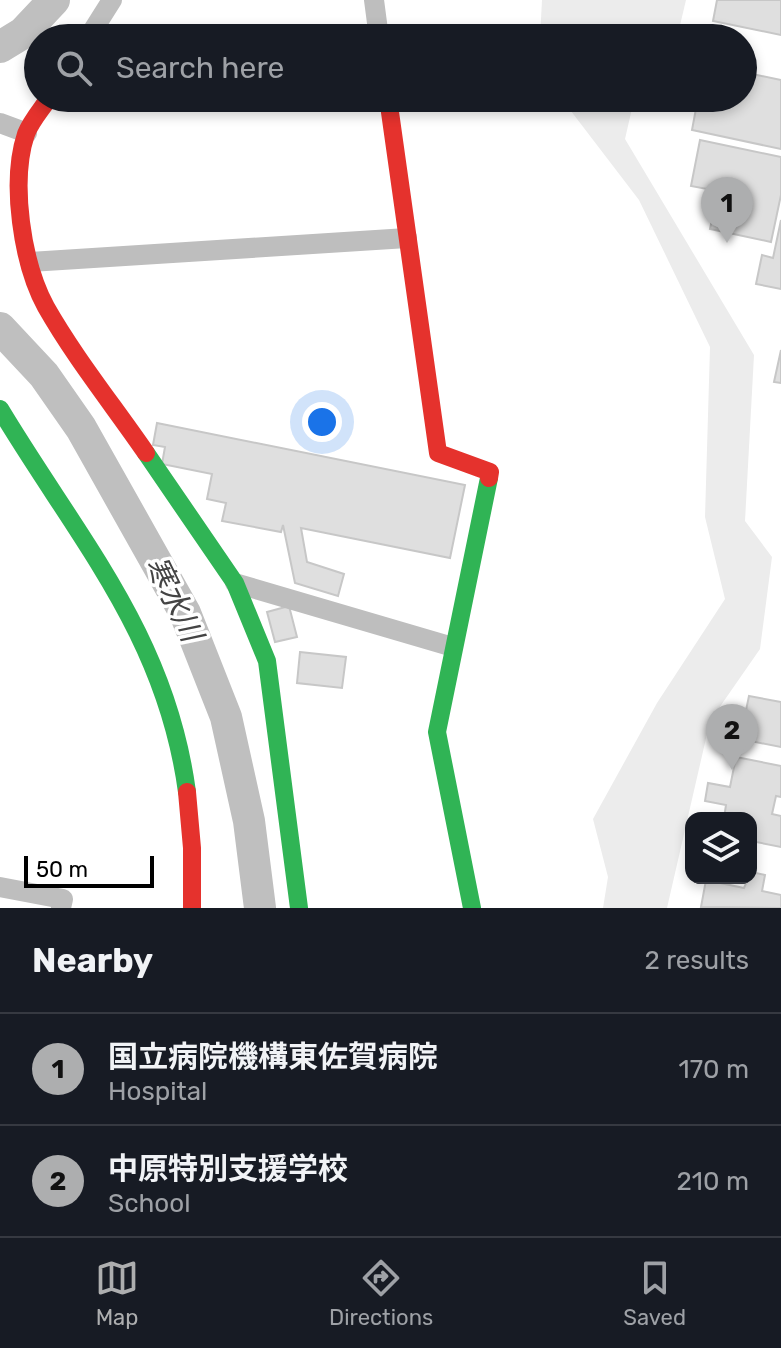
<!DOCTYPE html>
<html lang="en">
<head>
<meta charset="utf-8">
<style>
  body { margin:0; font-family:Rubik,"Noto Sans JP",sans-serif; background:#20242c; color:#f1f3f6 }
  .controls { position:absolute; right:24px; bottom:24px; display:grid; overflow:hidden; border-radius:16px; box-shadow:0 4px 12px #0003 }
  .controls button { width:72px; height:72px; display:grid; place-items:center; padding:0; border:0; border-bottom:2px solid #363941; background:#171b24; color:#f1f3f6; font:40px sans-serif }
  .scale { position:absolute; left:24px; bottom:20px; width:130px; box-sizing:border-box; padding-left:8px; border:4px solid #000; border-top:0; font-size:22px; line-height:28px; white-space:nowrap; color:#000; -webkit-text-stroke:6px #fff; paint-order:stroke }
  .you { position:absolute; left:322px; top:422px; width:28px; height:28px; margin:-20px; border:6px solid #fff; border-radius:50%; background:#1a73e8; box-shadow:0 0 0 12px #1a73e833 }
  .badge { display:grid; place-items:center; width:52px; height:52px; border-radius:50%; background:#adaeaf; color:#111; font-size:26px; font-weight:700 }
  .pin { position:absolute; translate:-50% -66px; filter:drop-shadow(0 2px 4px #0008) }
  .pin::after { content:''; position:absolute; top:42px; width:28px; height:24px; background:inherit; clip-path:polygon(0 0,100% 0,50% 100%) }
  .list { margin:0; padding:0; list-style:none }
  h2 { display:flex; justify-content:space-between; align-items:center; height:104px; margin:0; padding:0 32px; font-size:34px }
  h2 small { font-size:26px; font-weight:400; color:#9ea1a6 }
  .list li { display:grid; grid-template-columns:52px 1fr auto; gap:24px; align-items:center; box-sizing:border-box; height:112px; padding:0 32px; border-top:2px solid #363941 }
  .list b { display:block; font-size:30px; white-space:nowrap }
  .list p { margin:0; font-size:26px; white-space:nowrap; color:#9ea1a6 }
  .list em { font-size:26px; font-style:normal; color:#9ea1a6 }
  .icon { flex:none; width:44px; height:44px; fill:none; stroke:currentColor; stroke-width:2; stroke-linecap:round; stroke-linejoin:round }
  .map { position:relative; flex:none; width:781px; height:908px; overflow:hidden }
  .search { position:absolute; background:#171b24; box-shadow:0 4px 12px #0003; left:24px; right:24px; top:24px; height:88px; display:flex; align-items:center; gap:20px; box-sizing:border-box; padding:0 28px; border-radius:44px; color:#9ea1a6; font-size:30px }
  .sheet { height:328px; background:#171b24 }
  nav { display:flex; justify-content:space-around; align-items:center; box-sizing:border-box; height:112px; border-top:2px solid #363941; background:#171b24; font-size:22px; color:#9ea1a6 }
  nav a { display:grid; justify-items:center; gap:4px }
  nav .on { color:#adaeaf }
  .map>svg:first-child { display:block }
  .green { fill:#ececec }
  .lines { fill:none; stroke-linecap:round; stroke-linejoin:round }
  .river { stroke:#bfbfbf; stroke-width:32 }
  .building { fill:#dfdfdf; stroke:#c7c7c7; stroke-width:2 }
  .street { stroke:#bebebe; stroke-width:20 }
  .fast { stroke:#30b455; stroke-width:18 }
  .jam { stroke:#e5322d; stroke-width:18 }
  .labels { text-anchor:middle; stroke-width:7; stroke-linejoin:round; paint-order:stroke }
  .water-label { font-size:30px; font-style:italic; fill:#444; stroke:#fff }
</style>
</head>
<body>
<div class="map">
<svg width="781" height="908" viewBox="0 0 781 908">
  <rect width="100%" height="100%" fill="#fff"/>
  <!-- green -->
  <g class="green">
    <polygon points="542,0 686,0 677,38 540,38"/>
    <polygon points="561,98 647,98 633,104 625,139 754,355 745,521 772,557 760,649 710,721 667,908 603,908 608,877 593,819 657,703 725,599 705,517 710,347 639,200"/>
  </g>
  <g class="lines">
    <!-- river -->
    <g class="river">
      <polyline points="0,47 23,33 54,0"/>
      <polyline points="0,328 44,375 81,428 185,613 226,717 249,821 260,908"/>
    </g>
  </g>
  <!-- building -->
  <g class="building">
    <polygon points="717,0 781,0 781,35 713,21"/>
    <polygon points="743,72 781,80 781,149 692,130 698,98 743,98"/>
    <polygon points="700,140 781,157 781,195 771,242 710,229 718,191 691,186"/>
    <polygon points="781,220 781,289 756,284 762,255 773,258"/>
    <polygon points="781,350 781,383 774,382"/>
    <polygon points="157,423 465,485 450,558 301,528 307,562 344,574 338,596 295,583 283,525 281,532 222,521 226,503 207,499 212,474 162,464 165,447 153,445"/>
    <polygon points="289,606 297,637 275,642 267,612"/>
    <polygon points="300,652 346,657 342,688 297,683"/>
    <polygon points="749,696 781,702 781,747 740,739"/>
    <polygon points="736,757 781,766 781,797 776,796 772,814 781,816 781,847 751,841 751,818 724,818 726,805 705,801 708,783 730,787"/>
    <polygon points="751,872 765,875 762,891 781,895 781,908 701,907 706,880 744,888"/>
  </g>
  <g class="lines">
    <!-- street -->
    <g class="street">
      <polyline points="374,0 379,38"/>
      <polyline points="88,38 112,0"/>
      <polyline points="0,123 27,133"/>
      <polyline points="30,262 407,238"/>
      <polyline points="235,583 453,647"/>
      <polyline points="0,887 63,899 61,908"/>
    </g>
    <!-- fast -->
    <g class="fast">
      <path d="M0,409C78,539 166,635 187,792"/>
      <polyline points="146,453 235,583 267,661 299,908"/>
      <polyline points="472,908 437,732 489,478"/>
    </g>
    <!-- jam -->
    <g class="jam">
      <path d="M49,98C41,110 31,121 26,134C10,182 22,263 46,307C75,358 113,405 146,453"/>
      <polyline points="388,98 438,453 490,472 489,478"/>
      <polyline points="187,792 192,848 192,908"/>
    </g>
  </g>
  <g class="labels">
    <!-- water labels -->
    <g class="water-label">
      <text transform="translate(174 599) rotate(64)" y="10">寒水川</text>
    </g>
  </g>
</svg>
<div class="controls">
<button><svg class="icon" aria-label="layers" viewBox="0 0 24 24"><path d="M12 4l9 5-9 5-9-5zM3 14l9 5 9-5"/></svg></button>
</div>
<div class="scale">50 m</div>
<div class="you"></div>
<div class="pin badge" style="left:727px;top:243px">1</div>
<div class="pin badge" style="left:732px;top:770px">2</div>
<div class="search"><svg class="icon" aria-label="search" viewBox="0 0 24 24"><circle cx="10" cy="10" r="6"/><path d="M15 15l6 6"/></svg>Search here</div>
</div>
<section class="sheet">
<h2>Nearby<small>2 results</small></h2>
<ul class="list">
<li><span class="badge">1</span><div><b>国立病院機構東佐賀病院</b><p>Hospital</p></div><em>170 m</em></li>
<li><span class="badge">2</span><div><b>中原特別支援学校</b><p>School</p></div><em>210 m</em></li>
</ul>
</section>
<nav>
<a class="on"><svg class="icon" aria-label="map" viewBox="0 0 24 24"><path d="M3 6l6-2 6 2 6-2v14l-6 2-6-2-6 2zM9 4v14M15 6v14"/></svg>Map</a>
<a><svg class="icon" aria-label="directions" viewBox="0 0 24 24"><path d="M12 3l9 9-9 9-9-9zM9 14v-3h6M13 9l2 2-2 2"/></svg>Directions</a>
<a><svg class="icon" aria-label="saved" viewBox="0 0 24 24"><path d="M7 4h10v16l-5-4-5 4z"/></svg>Saved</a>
</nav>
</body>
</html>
